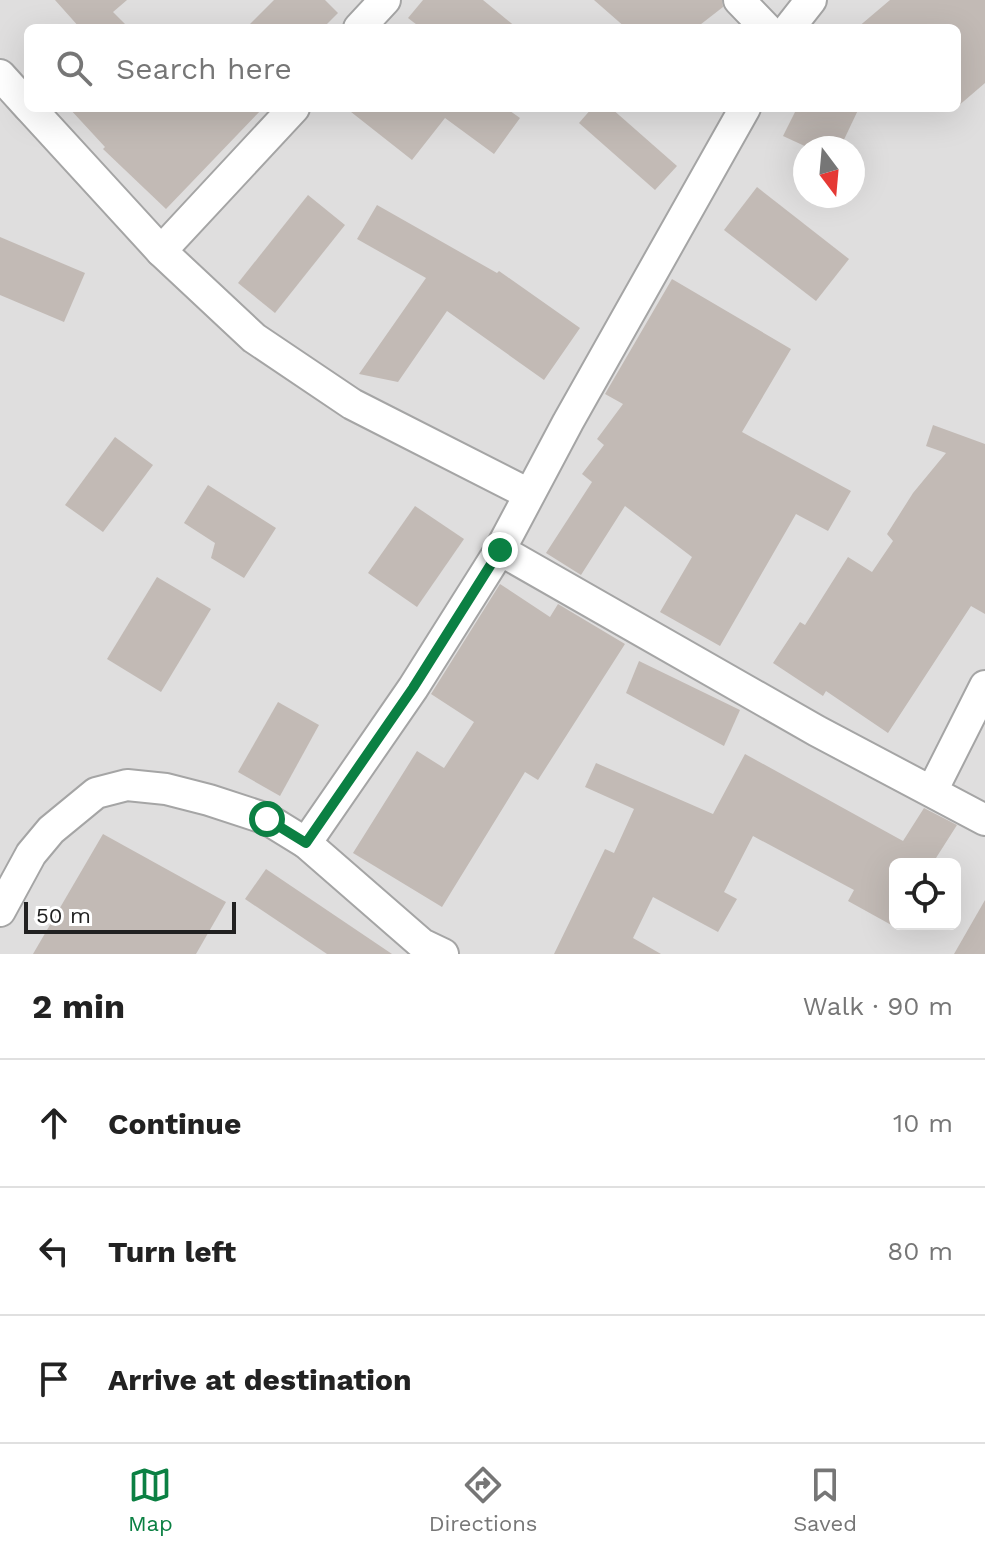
<!DOCTYPE html>
<html lang="en">
<head>
<meta charset="utf-8">
<style>
  body { margin:0; font-family:"Work Sans",sans-serif; background:#f2f2f2; color:#222 }
  .controls { position:absolute; right:24px; bottom:24px; display:grid; overflow:hidden; border-radius:12px; box-shadow:0 8px 32px #0002 }
  .controls button { width:72px; height:72px; display:grid; place-items:center; padding:0; border:0; border-bottom:2px solid #e0e0e0; background:#fff; color:#222; font:40px sans-serif }
  .compass { position:absolute; left:793px; top:136px; width:72px; height:72px; border-radius:50%; background:#fff; box-shadow:0 8px 32px #0002; rotate:164deg }
  .scale { position:absolute; left:24px; bottom:20px; width:212px; box-sizing:border-box; padding-left:8px; border:4px solid #212121; border-top:0; font-size:22px; line-height:28px; white-space:nowrap; color:#212121; -webkit-text-stroke:6px #fff; paint-order:stroke }
  .stop { position:absolute; width:24px; height:24px; margin:-18px; border:6px solid #0b8043; border-radius:50%; background:#fff }
  .stop.end { background:#0b8043; border-color:#fff; box-shadow:0 2px 8px #0008 }
  .list { margin:0; padding:0; list-style:none }
  h2 { display:flex; justify-content:space-between; align-items:center; height:104px; margin:0; padding:0 32px; font-size:34px }
  h2 small { font-size:26px; font-weight:400; color:#767676 }
  .list li { display:grid; grid-template-columns:52px 1fr auto; gap:24px; align-items:center; box-sizing:border-box; height:128px; padding:0 32px; border-top:2px solid #e0e0e0 }
  .list b { display:block; font-size:30px; white-space:nowrap }
  .list em { font-size:26px; font-style:normal; color:#767676 }
  .icon { flex:none; width:44px; height:44px; fill:none; stroke:currentColor; stroke-width:2; stroke-linecap:round; stroke-linejoin:round }
  .map { position:relative; flex:none; width:985px; height:954px; overflow:hidden }
  .search { position:absolute; background:#fff; box-shadow:0 8px 32px #0002; left:24px; right:24px; top:24px; height:88px; display:flex; align-items:center; gap:20px; box-sizing:border-box; padding:0 28px; border-radius:12px; color:#767676; font-size:30px }
  .sheet { height:488px; background:#fff }
  nav { display:flex; justify-content:space-around; align-items:center; box-sizing:border-box; height:112px; border-top:2px solid #e0e0e0; background:#fff; font-size:22px; color:#767676 }
  nav a { display:grid; justify-items:center; gap:4px }
  nav .on { color:#0b8043 }
  .map>svg:first-child { display:block }
  .residential { fill:#dfdede; fill-rule:evenodd }
  .building { fill:#c2bab5 }
  .lines { fill:none; stroke-linecap:round; stroke-linejoin:round }
  .street-casing { stroke:#a5a5a5; stroke-width:34 }
  .street { stroke:#fff; stroke-width:30 }
  .route { stroke:#0b8043; stroke-width:10 }
</style>
</head>
<body>
<div class="map">
<svg width="985" height="954" viewBox="0 0 985 954">
  <rect width="100%" height="100%" fill="#f1eee8"/>
  <!-- residential -->
  <path class="residential" d="M0,0H985V954H0ZM28,28H957V108H28ZM805,148H853V196H805ZM895,864H955V924H895Z"/>
  <!-- building -->
  <g class="building">
    <polygon points="55,0 127,0 113,12 129,28 80,28"/>
    <polygon points="274,0 325,0 338,13 323,28 246,28"/>
    <polygon points="423,0 483,0 517,28 421,28 408,18"/>
    <polygon points="594,0 722,0 723,7 696,28 626,28"/>
    <polygon points="890,0 985,0 985,83 957,107 957,28 857,28"/>
    <polygon points="69,108 263,108 166,209 103,149 105,147"/>
    <polygon points="346,108 506,108 520,118 494,154 445,118 412,160"/>
    <polygon points="592,108 611,108 677,166 655,190 579,123"/>
    <polygon points="797,108 859,108 840,148 809,148 783,136"/>
    <polygon points="757,187 849,259 816,301 724,230"/>
    <polygon points="308,195 345,225 275,313 238,283"/>
    <polygon points="377,205 497,273 499,271 580,328 544,380 447,311 398,382 359,374 426,278 357,239"/>
    <polygon points="0,237 85,273 64,322 0,295"/>
    <polygon points="672,279 791,349 742,432 851,491 828,531 796,514 720,646 660,612 692,557 625,506 581,575 546,553 592,482 582,474 604,445 597,439 623,404 605,394"/>
    <polygon points="933,425 985,444 985,614 971,606 888,733 826,691 823,696 773,663 800,622 805,625 848,557 872,572 893,541 887,534 913,493 946,453 926,446"/>
    <polygon points="115,437 153,465 103,532 65,505"/>
    <polygon points="208,485 276,528 244,578 211,558 215,543 184,523"/>
    <polygon points="415,506 464,539 417,607 368,573"/>
    <polygon points="157,577 211,609 161,692 107,659"/>
    <polygon points="500,584 550,617 558,604 625,644 538,780 525,772 442,907 353,853 417,751 444,768 474,722 431,694"/>
    <polygon points="639,661 740,710 724,746 626,693"/>
    <polygon points="278,702 319,725 280,796 238,772"/>
    <polygon points="745,754 903,841 924,808 957,825 936,858 946,864 895,864 895,927 848,901 854,890 753,836 724,892 737,899 718,932 653,897 633,938 661,954 554,954 605,849 614,853 634,809 585,787 596,763 713,814"/>
    <polygon points="103,834 226,902 196,954 33,954"/>
    <polygon points="266,869 392,954 327,954 245,899"/>
    <polygon points="985,900 985,954 954,954"/>
  </g>
  <g class="lines">
    <defs>
      <g id="street">
        <polyline points="739,0 766,28"/>
        <polyline points="359,28 385,0"/>
        <polyline points="789,28 811,0"/>
        <polyline points="0,75 28,106"/>
        <polyline points="30,108 161,251 254,338 352,404 529,494"/>
        <polyline points="161,251 294,108"/>
        <polyline points="500,550 817,731 985,820"/>
        <polyline points="932,791 985,686"/>
        <polyline points="306,843 413,688 500,550 568,422 745,108"/>
        <polyline points="0,911 31,854 51,830 96,793 127,785 166,789 209,800 267,819 306,843 422,944 443,954"/>
      </g>
    </defs>
    <!-- street casing -->
    <use href="#street" class="street-casing"/>
    <!-- street -->
    <use href="#street" class="street"/>
  </g>
  <g class="lines">
    <!-- route -->
    <polyline class="route" points="267,819 306,843 413,688 500,550"/>
  </g>
</svg>
<div class="controls">
<button><svg class="icon" aria-label="locate" viewBox="0 0 24 24"><circle cx="12" cy="12" r="6"/><path d="M12 2v4M12 18v4M2 12h4M18 12h4"/></svg></button>
</div>
<svg class="compass" viewBox="-18 -18 36 36"><path d="M0-13l5 13h-10z" fill="#e53935"/><path d="M0 13l5-13h-10z" fill="#767676"/></svg>
<div class="scale">50 m</div>
<div class="stop" style="left:267px;top:819px"></div>
<div class="stop end" style="left:500px;top:550px"></div>
<div class="search"><svg class="icon" aria-label="search" viewBox="0 0 24 24"><circle cx="10" cy="10" r="6"/><path d="M15 15l6 6"/></svg>Search here</div>
</div>
<section class="sheet">
<h2>2 min<small>Walk · 90 m</small></h2>
<ul class="list">
<li><svg class="icon" aria-label="ahead" viewBox="0 0 24 24"><path d="M12 20V5M6 11l6-6 6 6"/></svg><div><b>Continue</b></div><em>10 m</em></li>
<li><svg class="icon" aria-label="left" viewBox="0 0 24 24"><path d="M17 20v-9H6M10 6l-5 5 5 5"/></svg><div><b>Turn left</b></div><em>80 m</em></li>
<li><svg class="icon" aria-label="arrive" viewBox="0 0 24 24"><path d="M6 21V4h12l-3 4 3 4H6"/></svg><div><b>Arrive at destination</b></div></li>
</ul>
</section>
<nav>
<a class="on"><svg class="icon" aria-label="map" viewBox="0 0 24 24"><path d="M3 6l6-2 6 2 6-2v14l-6 2-6-2-6 2zM9 4v14M15 6v14"/></svg>Map</a>
<a><svg class="icon" aria-label="directions" viewBox="0 0 24 24"><path d="M12 3l9 9-9 9-9-9zM9 14v-3h6M13 9l2 2-2 2"/></svg>Directions</a>
<a><svg class="icon" aria-label="saved" viewBox="0 0 24 24"><path d="M7 4h10v16l-5-4-5 4z"/></svg>Saved</a>
</nav>
</body>
</html>
